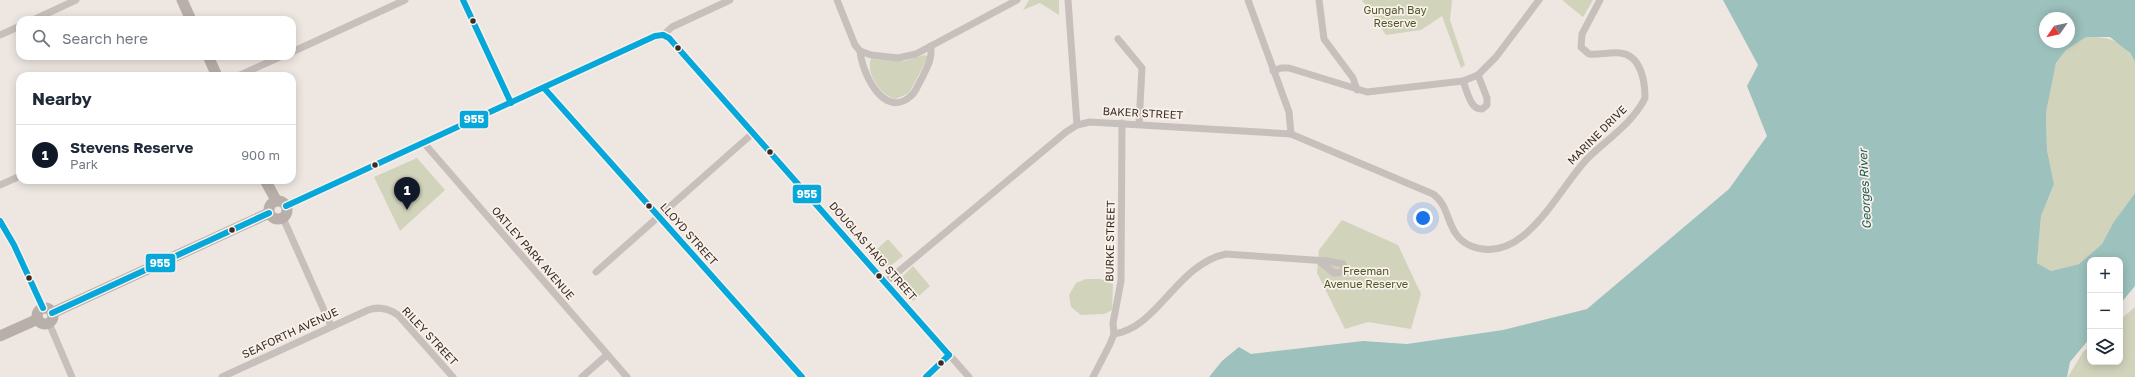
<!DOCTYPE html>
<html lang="en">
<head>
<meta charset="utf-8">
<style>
  body { margin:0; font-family:"Golos Text",sans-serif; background:#f2f2f3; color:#1f2937 }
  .controls { position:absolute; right:12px; bottom:12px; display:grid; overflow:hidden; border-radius:8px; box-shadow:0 2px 10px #0003 }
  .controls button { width:36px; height:36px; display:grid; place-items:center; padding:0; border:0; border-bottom:1px solid #e0e1e3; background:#fff; color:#1f2937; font:20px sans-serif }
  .compass { position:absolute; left:2039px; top:12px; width:36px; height:36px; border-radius:50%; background:#fff; box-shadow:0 2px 10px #0003; rotate:236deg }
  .you { position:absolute; left:1423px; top:218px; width:14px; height:14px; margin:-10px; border:3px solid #fff; border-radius:50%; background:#1a73e8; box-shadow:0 0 0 6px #1a73e833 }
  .badge { display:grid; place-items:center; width:26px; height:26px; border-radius:50%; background:#111827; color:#fff; font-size:13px; font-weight:700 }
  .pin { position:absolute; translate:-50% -33px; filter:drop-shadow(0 1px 2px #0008) }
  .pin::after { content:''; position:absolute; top:21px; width:14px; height:12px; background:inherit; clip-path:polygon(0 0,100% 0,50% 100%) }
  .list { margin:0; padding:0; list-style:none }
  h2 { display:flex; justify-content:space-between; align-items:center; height:52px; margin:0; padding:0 16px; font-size:17px }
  h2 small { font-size:13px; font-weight:400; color:#747a83 }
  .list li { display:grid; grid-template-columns:26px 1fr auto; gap:12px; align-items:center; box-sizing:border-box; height:60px; padding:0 16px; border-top:1px solid #e0e1e3 }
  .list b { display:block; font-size:15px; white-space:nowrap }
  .list p { margin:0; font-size:13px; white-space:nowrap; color:#747a83 }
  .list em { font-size:13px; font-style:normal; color:#747a83 }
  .icon { flex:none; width:22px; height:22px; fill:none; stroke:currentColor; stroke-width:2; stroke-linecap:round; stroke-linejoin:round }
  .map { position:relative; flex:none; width:2135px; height:377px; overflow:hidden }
  .search { position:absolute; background:#fff; box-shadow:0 2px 10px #0003; left:16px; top:16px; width:280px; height:44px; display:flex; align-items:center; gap:10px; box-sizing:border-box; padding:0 14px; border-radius:12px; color:#747a83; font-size:15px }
  .panel { position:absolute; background:#fff; box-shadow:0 2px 10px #0003; left:16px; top:72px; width:280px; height:112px; border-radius:12px }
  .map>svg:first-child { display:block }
  .green { fill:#d1d3bb }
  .water { fill:#9dc1bd; fill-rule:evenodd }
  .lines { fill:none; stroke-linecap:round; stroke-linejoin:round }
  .street { stroke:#c7bfbb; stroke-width:7 }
  .secondary { stroke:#b8afab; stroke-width:11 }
  .bus-1-casing { stroke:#faf1e9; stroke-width:9 }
  .bus-1 { stroke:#06a7db; stroke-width:6 }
  .bus-dot { fill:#382c28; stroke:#faf1e9; stroke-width:1.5 }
  .labels { text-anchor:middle; stroke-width:3.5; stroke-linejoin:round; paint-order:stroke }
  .park-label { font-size:11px; fill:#4b572b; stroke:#faf1e9 }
  .street-label { font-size:11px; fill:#382c28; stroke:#faf1e9 }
  .water-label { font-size:12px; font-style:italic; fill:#1c5b59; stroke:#faf1e9 }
  .line-badge { stroke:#faf1e9; stroke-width:1.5 }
  .badge-label { font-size:11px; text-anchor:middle; font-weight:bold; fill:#fff }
</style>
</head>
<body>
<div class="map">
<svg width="2135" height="377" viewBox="0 0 2135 377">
  <rect width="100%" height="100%" fill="#eee7e1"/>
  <!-- green -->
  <g class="green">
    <polygon points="1029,0 1059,0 1059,15 1040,3 1023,10"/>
    <polygon points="1362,0 1452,0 1450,20 1465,65 1461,68 1442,16 1421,30 1386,35"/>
    <polygon points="1562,0 1593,0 1583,17"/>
    <path d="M2085,37C2110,37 2122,39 2135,62V193L2113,223L2102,244L2079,264L2051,271L2037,263L2041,216L2054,184L2047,150L2046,113L2056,63L2066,50Z"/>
    <path d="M924,55L927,56V59L909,93L896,99C882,97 865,73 871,59L905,61Z"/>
    <polygon points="417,158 445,190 400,231 374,177"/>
    <polygon points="1342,220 1398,245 1421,294 1411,329 1368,322 1345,329 1317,273 1319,250"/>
    <polygon points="888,239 903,256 889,267 879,264 871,255"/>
    <polygon points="913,266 930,286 913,301 902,290 903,276"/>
    <polygon points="1086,279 1101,279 1113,284 1112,310 1104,314 1081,315 1071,307 1069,295 1076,283"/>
    <polygon points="2135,307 2135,377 2068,377 2083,352 2090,346 2090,362 2120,362 2120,320"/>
  </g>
  <!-- water -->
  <path class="water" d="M1723,0H2135V62L2130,53L2110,37H2086L2066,50L2056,63L2046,113L2047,150L2054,184L2041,216L2037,263L2051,271L2079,264L2102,244L2113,223L2135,193V286L2120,304V260H2090V338L2070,362L2067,377H1209L1222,361L1239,347L1251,354L1363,341L1407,344L1503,330L1587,309L1729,189L1767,136L1747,86L1758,65ZM2045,18H2069V42H2045Z"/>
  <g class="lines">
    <!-- street -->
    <g class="street">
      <polyline points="463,0 511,103"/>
      <polyline points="837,0 855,45 860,51 871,55 898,58 916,54 1017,0"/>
      <polyline points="1068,0 1077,125"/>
      <polyline points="1248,0 1289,112 1291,134"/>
      <polyline points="1319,0 1324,39 1353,78 1357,90"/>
      <polyline points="33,20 76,0"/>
      <polyline points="0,35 20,26"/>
      <polyline points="663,35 669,38 969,377"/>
      <polyline points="1118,39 1142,68 1139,124"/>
      <path d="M860,51C862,73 884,120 911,96C916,92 918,84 922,78C928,65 932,60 931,46"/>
      <polyline points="292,52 405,0"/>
      <polyline points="1273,71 1281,68 1289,68 1367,92 1463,81 1478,75 1496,57 1539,0"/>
      <polyline points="238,76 282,56"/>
      <path d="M1463,81C1467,90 1470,110 1482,109L1487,105V98L1478,75"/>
      <polyline points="544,88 802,377"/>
      <polyline points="423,142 627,377"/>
      <polyline points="0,185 20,176"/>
      <polyline points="286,206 655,36 663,35 672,27 730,0"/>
      <polyline points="283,218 331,326"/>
      <polyline points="0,221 14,245 43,308"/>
      <polyline points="596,272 753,133"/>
      <path d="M886,282L1066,132L1077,125L1090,122L1291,134L1433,194C1452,207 1445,235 1471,246C1524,267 1558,189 1587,159C1606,140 1633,123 1645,98C1645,81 1641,55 1620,53C1610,52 1599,55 1589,54L1581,47L1582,34L1600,0"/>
      <polyline points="49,323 72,377"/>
      <path d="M1114,334C1158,328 1177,264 1226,254L1327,261L1343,264L1345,272L1334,273L1319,261"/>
      <path d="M222,377L368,310C379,306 388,308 398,315L453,377"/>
      <polyline points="582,377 607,355"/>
      <polyline points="926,377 949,355"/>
      <polyline points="1093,377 1110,344 1114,334 1113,323 1121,281 1122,123"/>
    </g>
    <!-- secondary -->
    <g class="secondary">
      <polyline points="182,0 191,20"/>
      <polyline points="208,56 217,76"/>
      <polyline points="265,180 276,200"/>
      <circle cx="278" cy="210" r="9"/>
      <circle cx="45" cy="316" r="8"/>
      <polyline points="52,313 269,213"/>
      <polyline points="0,336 38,319"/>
    </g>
    <defs>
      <g id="bus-1">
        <polyline points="463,0 511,103"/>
        <polyline points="663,35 669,38 949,355"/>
        <polyline points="544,88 802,377"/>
        <polyline points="286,206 655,36 663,35"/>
        <polyline points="0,221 14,245 43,308"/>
        <polyline points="52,313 269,213"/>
        <polyline points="926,377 949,355"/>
      </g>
    </defs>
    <!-- bus-1 casing -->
    <use href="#bus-1" class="bus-1-casing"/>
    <!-- bus-1 -->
    <use href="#bus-1" class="bus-1"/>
  </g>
  <!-- markers -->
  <g class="bus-dot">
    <circle cx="473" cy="21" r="3.5"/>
    <circle cx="678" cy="48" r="3.5"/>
    <circle cx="770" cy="152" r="3.5"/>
    <circle cx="375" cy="165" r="3.5"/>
    <circle cx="649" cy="206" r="3.5"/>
    <circle cx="232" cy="230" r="3.5"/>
    <circle cx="879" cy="276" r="3.5"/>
    <circle cx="29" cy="278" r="3.5"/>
    <circle cx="941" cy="363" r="3.5"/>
  </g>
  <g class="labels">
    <!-- park labels -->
    <g class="park-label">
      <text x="1395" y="14">Gungah Bay<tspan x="1395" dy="13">Reserve</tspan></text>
      <text x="1366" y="275">Freeman<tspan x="1366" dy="13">Avenue Reserve</tspan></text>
    </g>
    <!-- street labels -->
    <g class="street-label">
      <text transform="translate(1143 113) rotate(3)" y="4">BAKER STREET</text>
      <text transform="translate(1597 135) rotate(-45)" y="4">MARINE DRIVE</text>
      <text transform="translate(689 234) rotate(48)" y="4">LLOYD STREET</text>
      <text transform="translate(1110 241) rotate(-89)" y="4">BURKE STREET</text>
      <text transform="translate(873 251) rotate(49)" y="4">DOUGLAS HAIG STREET</text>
      <text transform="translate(533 253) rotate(49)" y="4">OATLEY PARK AVENUE</text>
      <text transform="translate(290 333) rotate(-25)" y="4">SEAFORTH AVENUE</text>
      <text transform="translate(430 336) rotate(47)" y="4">RILEY STREET</text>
    </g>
    <!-- water labels -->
    <g class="water-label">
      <text transform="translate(1865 189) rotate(-93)" y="4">Georges River</text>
    </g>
  </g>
  <g class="line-badge">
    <rect x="459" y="110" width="30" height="19" rx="4" fill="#06a7db"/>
    <rect x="792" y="184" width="30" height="20" rx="4" fill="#06a7db"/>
    <rect x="145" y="253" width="31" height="20" rx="4" fill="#06a7db"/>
  </g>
  <g class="badge-label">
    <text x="474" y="123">955</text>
    <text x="807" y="198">955</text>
    <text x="160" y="267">955</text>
  </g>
</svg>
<div class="controls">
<button>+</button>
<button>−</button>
<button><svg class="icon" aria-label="layers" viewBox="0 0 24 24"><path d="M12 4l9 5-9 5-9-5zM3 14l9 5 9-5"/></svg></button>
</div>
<svg class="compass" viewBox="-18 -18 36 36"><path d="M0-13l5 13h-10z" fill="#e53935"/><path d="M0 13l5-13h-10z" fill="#747a83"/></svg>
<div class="you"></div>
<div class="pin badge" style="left:407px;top:210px">1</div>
<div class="search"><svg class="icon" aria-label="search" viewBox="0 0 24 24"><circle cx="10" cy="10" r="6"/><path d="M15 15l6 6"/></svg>Search here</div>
<section class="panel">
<h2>Nearby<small></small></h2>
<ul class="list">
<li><span class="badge">1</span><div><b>Stevens Reserve</b><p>Park</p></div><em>900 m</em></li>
</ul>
</section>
</div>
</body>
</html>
